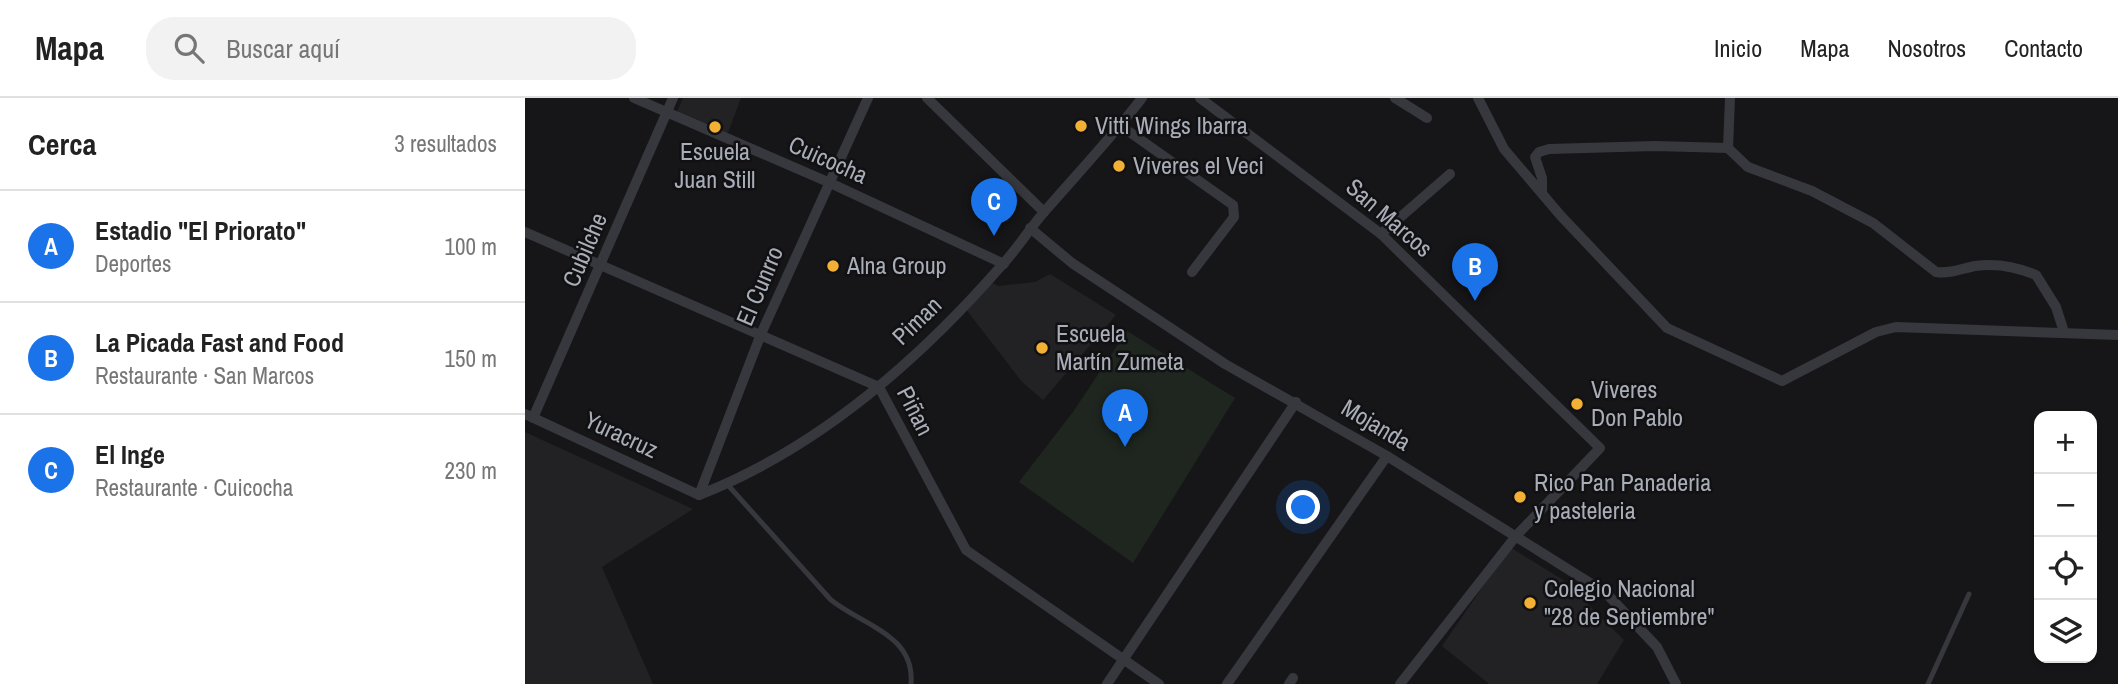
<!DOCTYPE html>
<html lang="es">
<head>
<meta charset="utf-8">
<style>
  body { margin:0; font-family:"Archivo Narrow",sans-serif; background:#f2f2f2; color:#222 }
  .controls { position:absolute; right:21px; bottom:21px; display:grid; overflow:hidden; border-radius:14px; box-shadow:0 2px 5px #0004 }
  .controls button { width:63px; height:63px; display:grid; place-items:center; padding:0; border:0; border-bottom:2px solid #e0e0e0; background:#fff; color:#222; font:35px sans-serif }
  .you { position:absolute; left:779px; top:410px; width:24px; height:24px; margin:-18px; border:5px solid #fff; border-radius:50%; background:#1a73e8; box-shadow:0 0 0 10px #1a73e833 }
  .badge { display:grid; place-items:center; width:46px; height:46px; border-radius:50%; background:#1a73e8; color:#fff; font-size:23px; font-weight:700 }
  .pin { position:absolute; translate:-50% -58px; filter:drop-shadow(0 2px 4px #0008) }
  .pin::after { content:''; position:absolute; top:37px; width:24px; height:21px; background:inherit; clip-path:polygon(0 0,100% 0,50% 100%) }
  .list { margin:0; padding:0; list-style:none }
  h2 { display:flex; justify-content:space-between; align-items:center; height:91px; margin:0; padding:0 28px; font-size:30px }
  h2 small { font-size:23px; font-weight:400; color:#767676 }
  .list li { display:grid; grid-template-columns:46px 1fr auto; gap:21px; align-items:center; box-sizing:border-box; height:112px; padding:0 28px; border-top:2px solid #e0e0e0 }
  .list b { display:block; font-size:26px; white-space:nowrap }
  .list p { margin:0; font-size:23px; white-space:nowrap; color:#767676 }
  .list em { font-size:23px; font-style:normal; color:#767676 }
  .icon { flex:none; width:38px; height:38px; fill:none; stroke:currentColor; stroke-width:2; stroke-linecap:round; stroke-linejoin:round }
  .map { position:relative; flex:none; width:1593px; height:586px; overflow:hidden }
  header { display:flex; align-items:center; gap:42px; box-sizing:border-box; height:98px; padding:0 35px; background:#fff; border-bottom:2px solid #e0e0e0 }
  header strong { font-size:33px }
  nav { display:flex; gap:38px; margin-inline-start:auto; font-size:24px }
  .search { width:490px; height:63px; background:#f2f2f2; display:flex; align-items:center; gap:18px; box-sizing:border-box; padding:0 24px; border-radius:28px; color:#767676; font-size:26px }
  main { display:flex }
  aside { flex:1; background:#fff }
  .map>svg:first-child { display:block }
  .built { fill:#222225 }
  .grass { fill:#1e261f }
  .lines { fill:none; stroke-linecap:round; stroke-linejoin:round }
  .service { stroke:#37383d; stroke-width:5 }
  .minor { stroke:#37383d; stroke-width:10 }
  .poi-dot { fill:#f2b134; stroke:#111113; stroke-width:2.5 }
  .labels { text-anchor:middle; stroke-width:5; stroke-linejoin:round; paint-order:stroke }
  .poi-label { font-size:24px; fill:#a8adb8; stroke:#111113; text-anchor:start }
  .street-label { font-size:24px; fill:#a8adb8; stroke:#111113 }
</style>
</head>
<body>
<header>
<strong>Mapa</strong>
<div class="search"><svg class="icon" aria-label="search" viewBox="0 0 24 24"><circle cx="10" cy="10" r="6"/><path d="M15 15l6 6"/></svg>Buscar aquí</div>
<nav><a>Inicio</a><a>Mapa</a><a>Nosotros</a><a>Contacto</a></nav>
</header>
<main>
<aside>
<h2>Cerca<small>3 resultados</small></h2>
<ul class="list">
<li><span class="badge">A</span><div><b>Estadio &quot;El Priorato&quot;</b><p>Deportes</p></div><em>100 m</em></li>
<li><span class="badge">B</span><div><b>La Picada Fast and Food</b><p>Restaurante · San Marcos</p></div><em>150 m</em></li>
<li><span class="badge">C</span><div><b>El Inge</b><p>Restaurante · Cuicocha</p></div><em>230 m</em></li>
</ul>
</aside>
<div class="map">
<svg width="1593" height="586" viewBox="0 0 1593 586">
  <rect width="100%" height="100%" fill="#161618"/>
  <!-- built -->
  <g class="built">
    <polygon points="158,0 216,0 201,40 150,18"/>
    <polygon points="525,176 591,217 518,302 497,284 440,210 464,183 473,188 510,184"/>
    <polygon points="0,334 168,411 77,469 128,586 0,586"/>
    <polygon points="985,449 1038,482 1099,542 1072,586 964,586 917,548"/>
  </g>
  <!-- grass -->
  <polygon class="grass" points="602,233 710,300 608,465 494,384 548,314"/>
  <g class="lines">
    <!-- service -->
    <g class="service">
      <path d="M202,386L306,502C339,528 390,537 386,586"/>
      <polyline points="1403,586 1444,496"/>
    </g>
    <!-- minor -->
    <g class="minor">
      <polyline points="109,0 303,84 479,166"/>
      <polyline points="402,0 519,114"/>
      <polyline points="675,0 856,136 1075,350 991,438 875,586"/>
      <polyline points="870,0 902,20"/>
      <polyline points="953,0 979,51 1036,118 1142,230 1257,283 1351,234 1371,229 1593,237"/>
      <path d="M1205,0L1203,50L1223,69L1287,93L1348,125L1411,174C1425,176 1435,171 1450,168C1470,165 1492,169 1511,177L1531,209L1539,234"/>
      <polyline points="596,28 708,107 709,119 667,174"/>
      <polyline points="1017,95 1017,80 1010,59 1014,54 1024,51 1130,48 1203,50"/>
      <polyline points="505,130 547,165 700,266 862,358 1081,495 1132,549 1151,586"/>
      <polyline points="0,134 354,289 441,452 634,586"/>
      <polyline points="856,136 925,76"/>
      <polyline points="0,316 174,397"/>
      <polyline points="8,320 148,0"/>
      <path d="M174,397C292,351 395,261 477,167C493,150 505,130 520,113C553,75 587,39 617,0"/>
      <polyline points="174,397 236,236 343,0"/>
      <polyline points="582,586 771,304"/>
      <polyline points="702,586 862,358"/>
      <polyline points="764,586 768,580"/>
    </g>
  </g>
  <!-- markers -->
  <g class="poi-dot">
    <circle cx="556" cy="28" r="7"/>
    <circle cx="190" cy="29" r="7"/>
    <circle cx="594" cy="68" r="7"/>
    <circle cx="308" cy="168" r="7"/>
    <circle cx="517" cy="250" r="7"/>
    <circle cx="1052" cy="306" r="7"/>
    <circle cx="995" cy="399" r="7"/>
    <circle cx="1005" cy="505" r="7"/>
  </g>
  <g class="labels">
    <!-- poi labels -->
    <g class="poi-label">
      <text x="570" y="36">Vitti Wings Ibarra</text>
      <text x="190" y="62" text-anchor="middle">Escuela<tspan x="190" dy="28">Juan Still</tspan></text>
      <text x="608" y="76">Viveres el Veci</text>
      <text x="322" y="176">Alna Group</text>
      <text x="531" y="244">Escuela<tspan x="531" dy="28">Martín Zumeta</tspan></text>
      <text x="1066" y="300">Viveres<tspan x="1066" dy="28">Don Pablo</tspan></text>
      <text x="1009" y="393">Rico Pan Panaderia<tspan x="1009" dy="28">y pasteleria</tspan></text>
      <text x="1019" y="499">Colegio Nacional<tspan x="1019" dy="28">"28 de Septiembre"</tspan></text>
    </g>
    <!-- street labels -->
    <g class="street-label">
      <text transform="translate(303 62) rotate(24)" y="8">Cuicocha</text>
      <text transform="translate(864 120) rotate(41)" y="8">San Marcos</text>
      <text transform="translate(60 152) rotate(-67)" y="8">Cubilche</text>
      <text transform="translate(235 188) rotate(-67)" y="8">El Cunrro</text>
      <text transform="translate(392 223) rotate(-44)" y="8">Piman</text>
      <text transform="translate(390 313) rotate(63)" y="8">Piñan</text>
      <text transform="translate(851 327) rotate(31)" y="8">Mojanda</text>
      <text transform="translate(96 337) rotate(25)" y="8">Yuracruz</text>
    </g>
  </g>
</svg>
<div class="controls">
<button>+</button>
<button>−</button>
<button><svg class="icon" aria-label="locate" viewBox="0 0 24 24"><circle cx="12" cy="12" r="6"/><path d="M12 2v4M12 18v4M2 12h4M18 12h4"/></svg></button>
<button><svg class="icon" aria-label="layers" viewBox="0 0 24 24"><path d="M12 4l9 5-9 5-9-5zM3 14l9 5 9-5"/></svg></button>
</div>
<div class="you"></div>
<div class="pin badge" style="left:600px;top:349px">A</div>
<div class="pin badge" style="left:950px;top:203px">B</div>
<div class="pin badge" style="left:469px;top:138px">C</div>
</div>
</main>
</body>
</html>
